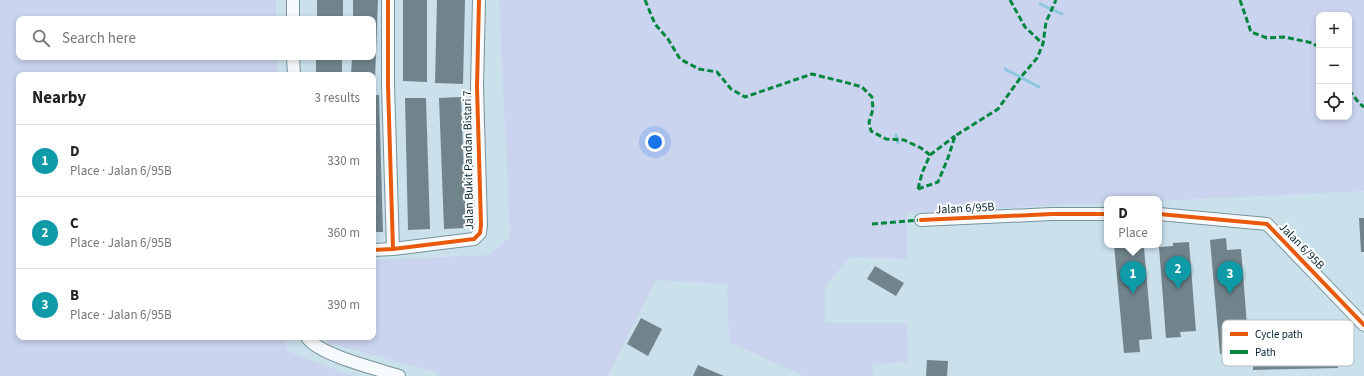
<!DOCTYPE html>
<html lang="en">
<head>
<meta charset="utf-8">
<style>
  body { margin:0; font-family:"Source Sans 3",sans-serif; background:#f6f6f6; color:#222 }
  .controls { position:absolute; right:12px; top:12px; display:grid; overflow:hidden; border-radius:8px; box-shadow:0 2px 6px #0003 }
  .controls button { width:36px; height:36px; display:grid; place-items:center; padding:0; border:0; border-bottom:1px solid #e0e0e0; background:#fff; color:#222; font:20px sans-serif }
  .you { position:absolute; left:655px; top:142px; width:14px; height:14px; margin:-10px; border:3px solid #fff; border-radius:50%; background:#1a73e8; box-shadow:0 0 0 6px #1a73e833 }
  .badge { display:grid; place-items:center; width:26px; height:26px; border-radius:50%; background:#1a73e8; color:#fff; font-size:13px; font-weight:700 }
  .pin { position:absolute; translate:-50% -33px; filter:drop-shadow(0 1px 2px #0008) }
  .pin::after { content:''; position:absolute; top:21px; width:14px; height:12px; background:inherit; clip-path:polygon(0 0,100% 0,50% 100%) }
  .popup { position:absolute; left:1104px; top:196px; width:58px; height:52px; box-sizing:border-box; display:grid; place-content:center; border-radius:8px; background:#fff; filter:drop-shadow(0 1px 3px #0005); font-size:13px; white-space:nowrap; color:#767676 }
  .popup b { font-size:15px; color:#222 }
  .popup::after { content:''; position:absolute; left:50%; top:100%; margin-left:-8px; border:8px solid transparent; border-top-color:#fff }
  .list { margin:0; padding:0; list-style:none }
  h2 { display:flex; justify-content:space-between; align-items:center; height:52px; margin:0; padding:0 16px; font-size:17px }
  h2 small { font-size:13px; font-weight:400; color:#767676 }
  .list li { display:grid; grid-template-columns:26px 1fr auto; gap:12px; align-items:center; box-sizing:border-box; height:72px; padding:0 16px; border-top:1px solid #e0e0e0 }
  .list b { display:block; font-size:15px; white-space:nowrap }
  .list p { margin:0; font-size:13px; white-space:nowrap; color:#767676 }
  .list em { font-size:13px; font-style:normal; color:#767676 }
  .icon { flex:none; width:22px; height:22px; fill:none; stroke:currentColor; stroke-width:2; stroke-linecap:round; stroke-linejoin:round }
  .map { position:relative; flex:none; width:1364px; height:376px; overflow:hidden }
  .search { position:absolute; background:#fff; box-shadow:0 2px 6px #0003; left:16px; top:16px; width:360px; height:44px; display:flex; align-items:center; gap:10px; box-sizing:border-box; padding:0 14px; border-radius:8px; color:#767676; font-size:15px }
  .panel { position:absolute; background:#fff; box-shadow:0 2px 6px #0003; left:16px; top:72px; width:360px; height:268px; border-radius:8px }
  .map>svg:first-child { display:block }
  .green { fill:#cbd4ef; fill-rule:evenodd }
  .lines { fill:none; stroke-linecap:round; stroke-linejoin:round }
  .stream { stroke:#8cc6df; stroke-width:3 }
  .building { fill:#71848c }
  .street-casing { stroke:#77939d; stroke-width:14 }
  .street { stroke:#f7fafc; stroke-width:12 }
  .quiet { stroke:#00873e; stroke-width:3; stroke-dasharray:6 3; stroke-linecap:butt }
  .cycleway-casing { stroke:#fff; stroke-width:6 }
  .cycleway { stroke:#e8590c; stroke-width:4 }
  .labels { text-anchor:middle; stroke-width:4; stroke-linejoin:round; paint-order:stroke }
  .street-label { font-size:12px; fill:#022430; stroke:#fff }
  .key { fill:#fff; stroke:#b3bdc1; stroke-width:1 }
  .key-label { font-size:11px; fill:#022430 }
</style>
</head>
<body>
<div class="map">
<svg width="1364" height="376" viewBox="0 0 1364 376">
  <rect width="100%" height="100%" fill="#cae1ec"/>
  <!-- green -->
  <g class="green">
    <polygon points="0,0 276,0 276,19 19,19 19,57 278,57 278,75 19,75 19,337 286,337 287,351 353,376 0,376"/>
    <path d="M499,0H1364V191L1159,201V199H1107V203L907,213V259L850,257L825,286V323H907L908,362L873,364V376H804L729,342L727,284L656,280L608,376H439L436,372L328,343L320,337H373V287L375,286L373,260L489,255L510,237ZM1319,15H1349V117H1319Z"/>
  </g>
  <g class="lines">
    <!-- stream -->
    <g class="stream">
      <polyline points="1040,4 1062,14"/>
      <polyline points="1005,69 1039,87"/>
      <polyline points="896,135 898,143"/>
    </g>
  </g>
  <!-- building -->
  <g class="building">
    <rect x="317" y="0" width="26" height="19"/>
    <polygon points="353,0 378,0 375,80 373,80 373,75 351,75 352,57 373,57 373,19 353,19"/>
    <polygon points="403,0 427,0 427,82 403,81"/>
    <polygon points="437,0 465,0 463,84 435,83"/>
    <rect x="316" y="57" width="26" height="18"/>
    <polygon points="373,95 379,95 383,232 373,232"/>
    <polygon points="461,97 466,228 444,229 439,98"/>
    <polygon points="405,98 426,98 430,229 408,230"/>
    <polygon points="1359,218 1364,218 1364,252 1361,252"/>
    <polygon points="1226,238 1227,250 1241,249 1248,338 1234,339 1235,352 1220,354 1210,240"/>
    <polygon points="1189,242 1196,331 1180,332 1181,337 1166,338 1159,247 1173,246 1173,243"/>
    <polygon points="1114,245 1130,245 1131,250 1144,248 1152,339 1139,340 1140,352 1124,353"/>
    <polygon points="875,266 904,283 896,296 867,279"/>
    <polygon points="641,318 662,329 648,356 627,344"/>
    <polygon points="1332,338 1332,352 1337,352 1338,368 1253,370 1253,354 1247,354 1247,339"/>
    <polygon points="927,360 948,361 947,376 926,376"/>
    <polygon points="698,365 724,376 693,376"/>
  </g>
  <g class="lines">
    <defs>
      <g id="street">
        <polyline points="388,0 388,85 393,249"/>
        <polyline points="293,19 293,0"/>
        <polyline points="293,57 294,75"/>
        <polyline points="1159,214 1267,224 1364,325"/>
        <polyline points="921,220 1052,214 1107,214"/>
        <polyline points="373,250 393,249 474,239 480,233 481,225 477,87 479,0"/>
        <path d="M307,337C318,355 378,369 399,376"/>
      </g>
    </defs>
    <!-- street casing -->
    <use href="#street" class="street-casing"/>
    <!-- street -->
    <use href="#street" class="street"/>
    <!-- quiet -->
    <g class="quiet">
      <polyline points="645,0 655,24 668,39 680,59 699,69 717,72 731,89 745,97 812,74 844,82 862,87 872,97 873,109 869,122 871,131 886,139 904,140 921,148 930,155"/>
      <polyline points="1010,0 1025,27 1043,44"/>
      <polyline points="1240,0 1251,32 1267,38 1284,37 1313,43 1319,48"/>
      <polyline points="1349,90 1359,103 1364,107"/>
      <polyline points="918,189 938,182 948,158 955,136 998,109 1021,77 1037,58 1043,44 1046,22 1056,0"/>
      <polyline points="918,189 922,173 930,155 955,136"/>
      <polyline points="872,224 921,220"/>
    </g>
    <defs>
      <g id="cycleway">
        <polyline points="388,0 388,85 393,249"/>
        <polyline points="1159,214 1267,224 1364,325"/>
        <polyline points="921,220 1052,214 1107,214"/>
        <polyline points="373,250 393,249 474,239 480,233 481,225 477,87 479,0"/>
      </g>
    </defs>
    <!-- cycleway casing -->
    <use href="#cycleway" class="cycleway-casing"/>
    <!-- cycleway -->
    <use href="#cycleway" class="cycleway"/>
  </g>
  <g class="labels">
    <!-- street labels -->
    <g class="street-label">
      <text transform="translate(468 160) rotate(-91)" y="4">Jalan Bukit Pandan Bistari 7</text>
      <text transform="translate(965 208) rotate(-3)" y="4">Jalan 6/95B</text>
      <text transform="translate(1302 246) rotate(46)" y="4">Jalan 6/95B</text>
    </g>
  </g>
  <!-- legend -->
  <rect x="1222" y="320" width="132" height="46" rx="6" class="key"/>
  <rect x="1230" y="332" width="18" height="4" fill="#e8590c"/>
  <rect x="1230" y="350" width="18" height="4" fill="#00873e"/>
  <g class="key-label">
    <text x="1255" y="338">Cycle path</text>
    <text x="1255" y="356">Path</text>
  </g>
</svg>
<div class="controls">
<button>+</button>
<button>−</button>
<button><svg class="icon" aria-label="locate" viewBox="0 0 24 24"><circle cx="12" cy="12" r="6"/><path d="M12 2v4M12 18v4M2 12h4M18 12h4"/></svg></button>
</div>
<div class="you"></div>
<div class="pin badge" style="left:1133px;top:294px;background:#0f9aa8">1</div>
<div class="popup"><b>D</b>Place</div>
<div class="pin badge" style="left:1178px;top:289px;background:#0f9aa8">2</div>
<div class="pin badge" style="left:1230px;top:294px;background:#0f9aa8">3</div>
<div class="search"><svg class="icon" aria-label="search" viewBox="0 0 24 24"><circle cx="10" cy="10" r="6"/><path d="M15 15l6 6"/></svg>Search here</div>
<section class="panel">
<h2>Nearby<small>3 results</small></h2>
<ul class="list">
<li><span class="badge" style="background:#0f9aa8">1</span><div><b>D</b><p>Place · Jalan 6/95B</p></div><em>330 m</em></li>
<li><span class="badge" style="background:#0f9aa8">2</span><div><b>C</b><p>Place · Jalan 6/95B</p></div><em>360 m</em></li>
<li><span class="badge" style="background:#0f9aa8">3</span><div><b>B</b><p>Place · Jalan 6/95B</p></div><em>390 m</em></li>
</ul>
</section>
</div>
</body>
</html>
